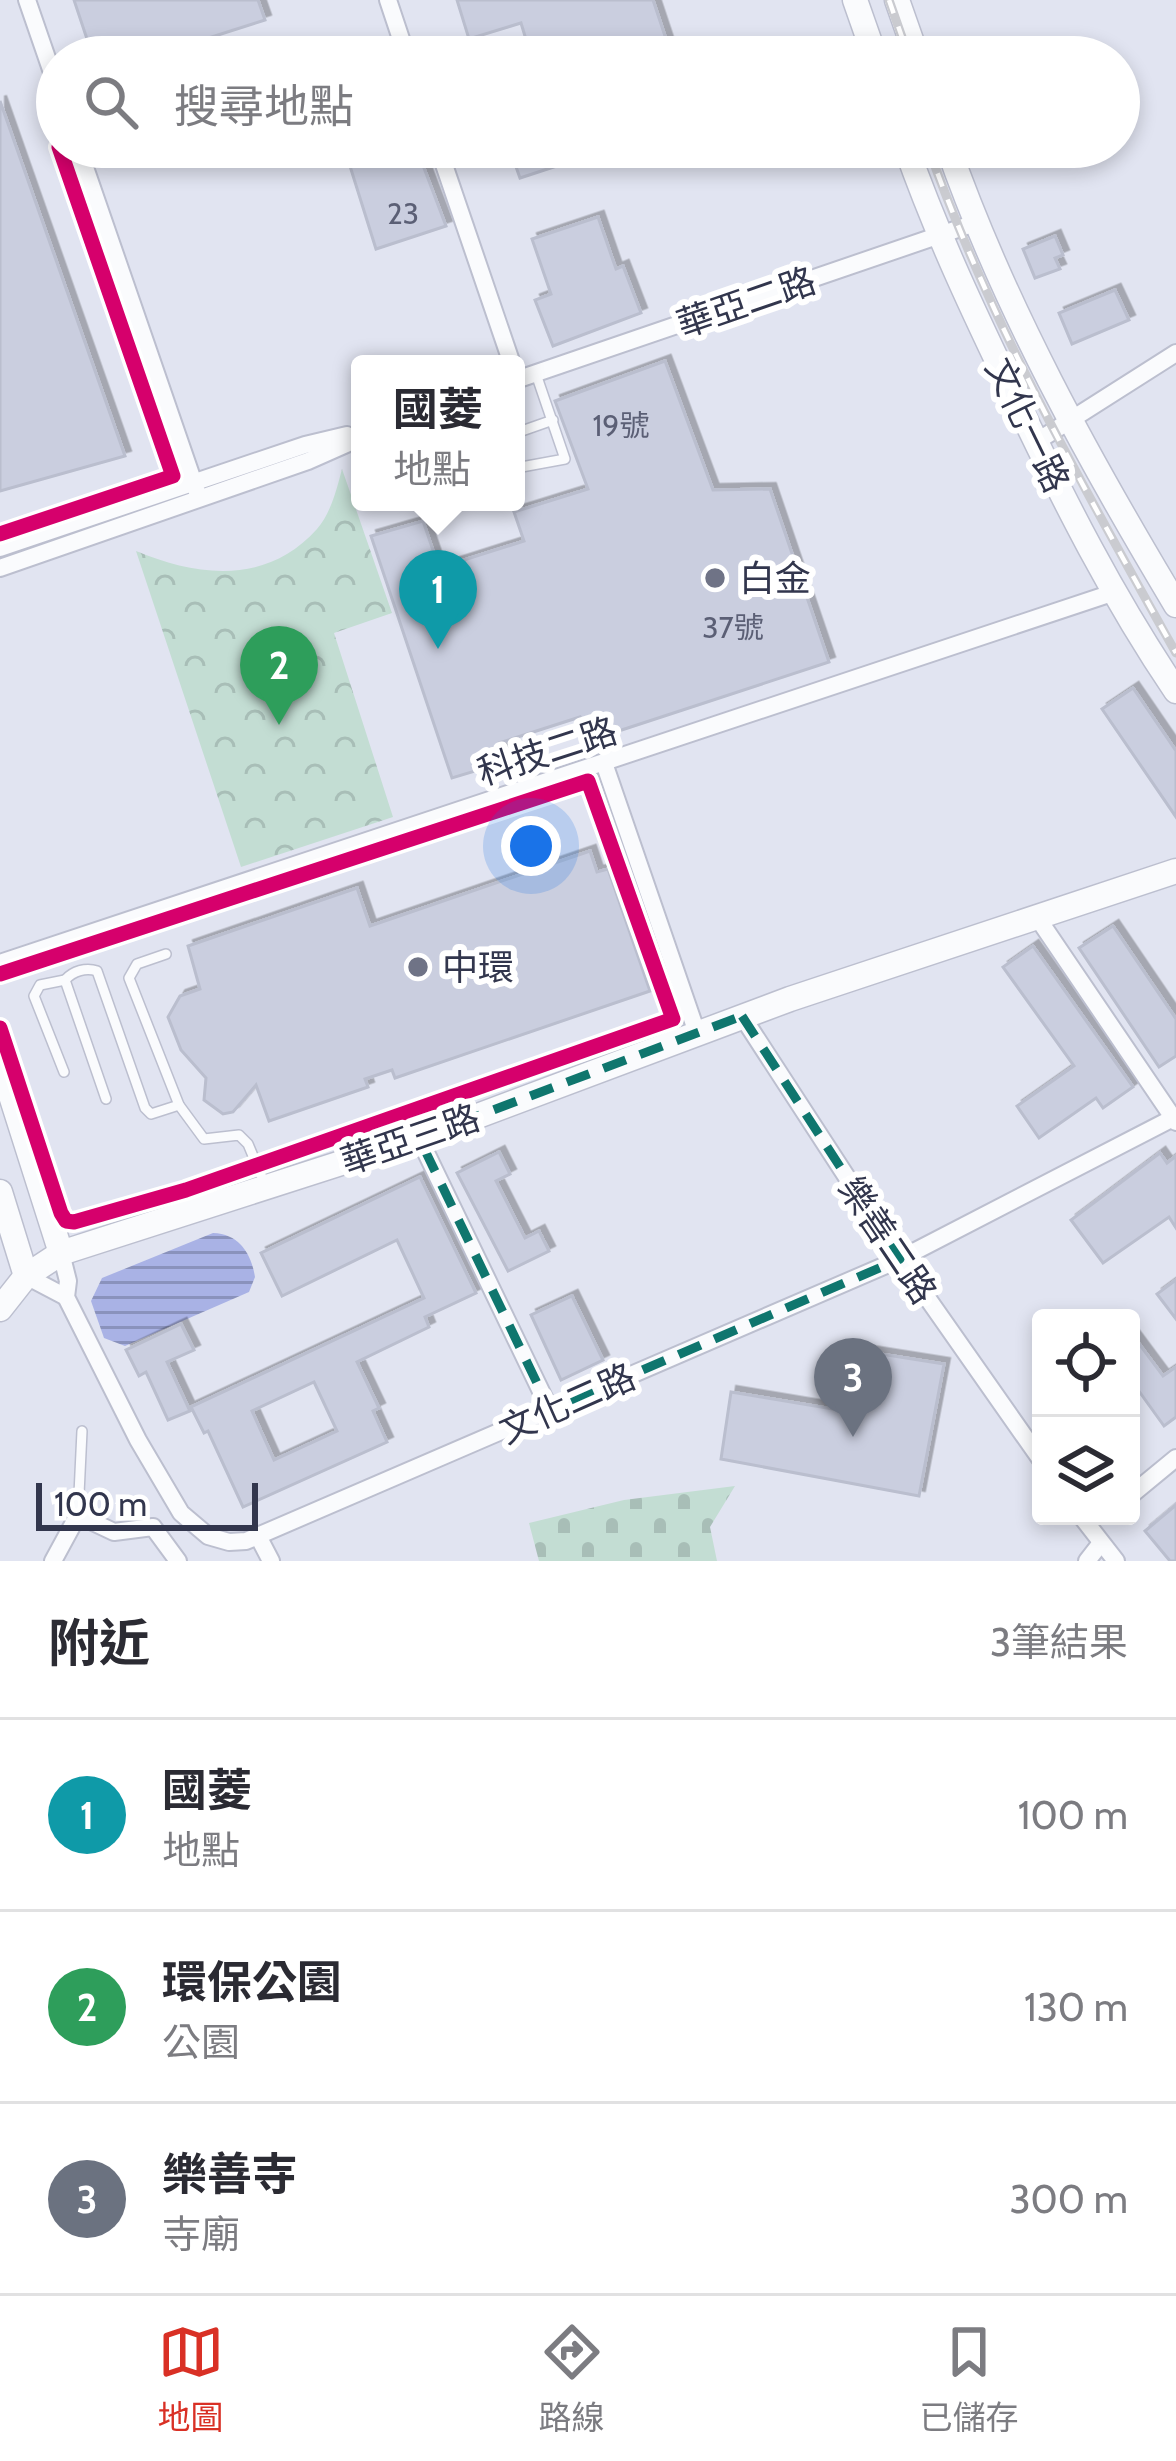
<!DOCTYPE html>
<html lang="zh-TW">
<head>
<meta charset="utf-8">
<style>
  body { margin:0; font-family:Cabin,"Noto Sans TC",sans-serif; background:#f7f7f7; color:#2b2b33 }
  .controls { position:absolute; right:36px; bottom:36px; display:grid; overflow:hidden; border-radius:12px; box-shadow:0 6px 18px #0003 }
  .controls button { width:108px; height:108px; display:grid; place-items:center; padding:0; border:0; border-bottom:3px solid #e1e1e2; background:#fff; color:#2b2b33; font:60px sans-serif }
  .scale { position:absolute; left:36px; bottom:30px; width:222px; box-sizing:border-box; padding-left:12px; border:6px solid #32364d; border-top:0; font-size:33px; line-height:42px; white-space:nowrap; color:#32364d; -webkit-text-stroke:9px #fff; paint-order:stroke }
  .you { position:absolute; left:531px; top:846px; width:42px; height:42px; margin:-30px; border:9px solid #fff; border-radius:50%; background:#1a73e8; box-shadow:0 0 0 18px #1a73e833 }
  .badge { display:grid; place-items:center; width:78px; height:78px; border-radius:50%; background:#d93025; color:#fff; font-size:39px; font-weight:700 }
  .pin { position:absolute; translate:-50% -99px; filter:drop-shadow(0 3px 6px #0008) }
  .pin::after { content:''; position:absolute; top:63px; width:42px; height:36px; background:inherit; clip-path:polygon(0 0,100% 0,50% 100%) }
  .popup { position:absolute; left:351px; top:355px; width:174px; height:156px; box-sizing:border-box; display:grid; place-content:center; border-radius:12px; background:#fff; filter:drop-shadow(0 3px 9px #0005); font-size:39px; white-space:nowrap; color:#7c7c81 }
  .popup b { font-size:45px; color:#2b2b33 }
  .popup::after { content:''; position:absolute; left:50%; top:100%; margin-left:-24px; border:24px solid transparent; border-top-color:#fff }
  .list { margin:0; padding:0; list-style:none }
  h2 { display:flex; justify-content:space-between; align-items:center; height:156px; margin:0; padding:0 48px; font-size:51px }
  h2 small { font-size:39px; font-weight:400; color:#7c7c81 }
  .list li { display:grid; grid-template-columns:78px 1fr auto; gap:36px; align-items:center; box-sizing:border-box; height:192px; padding:0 48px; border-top:3px solid #e1e1e2 }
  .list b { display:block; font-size:45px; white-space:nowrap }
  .list p { margin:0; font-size:39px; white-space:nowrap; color:#7c7c81 }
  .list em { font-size:39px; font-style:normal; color:#7c7c81 }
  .icon { flex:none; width:66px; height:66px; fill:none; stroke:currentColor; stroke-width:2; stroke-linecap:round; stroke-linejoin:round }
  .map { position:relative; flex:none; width:1176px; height:1561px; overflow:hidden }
  .search { position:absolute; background:#fff; box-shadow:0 6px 18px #0003; left:36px; right:36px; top:36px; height:132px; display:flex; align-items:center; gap:30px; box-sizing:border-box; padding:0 42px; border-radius:66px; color:#7c7c81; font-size:45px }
  .sheet { height:732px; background:#fff }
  nav { display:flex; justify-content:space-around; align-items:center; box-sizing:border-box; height:168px; border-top:3px solid #e1e1e2; background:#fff; font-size:33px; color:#7c7c81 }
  nav a { display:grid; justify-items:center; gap:6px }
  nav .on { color:#d93025 }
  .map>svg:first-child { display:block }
  .cemetery { fill:url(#cemetery-stones) }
  .park { fill:url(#park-crowns) }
  .water { fill:url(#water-rules) }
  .building { fill:#cacedf; stroke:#babece; stroke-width:3; fill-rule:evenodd; filter:url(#shadow) }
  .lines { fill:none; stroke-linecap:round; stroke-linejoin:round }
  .lane-casing { stroke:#bcbfcf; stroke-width:12 }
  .street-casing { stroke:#bcbfcf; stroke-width:20 }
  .secondary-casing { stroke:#bcbfcf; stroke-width:27 }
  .lane { stroke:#fafbfd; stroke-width:9 }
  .street { stroke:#fafbfd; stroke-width:16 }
  .secondary { stroke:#fafbfd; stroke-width:24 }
  .rail-casing { stroke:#cacbd0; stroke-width:9 }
  .rail { stroke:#fff; stroke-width:4.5; stroke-dasharray:14; stroke-linecap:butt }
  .cycleway-casing { stroke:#fff; stroke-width:22 }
  .cycleway { stroke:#d6006c; stroke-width:15 }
  .marked { fill:none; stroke:#0f766e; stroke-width:9; stroke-dasharray:24 15; stroke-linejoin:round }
  .poi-dot { fill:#6f7386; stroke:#fff; stroke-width:4.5 }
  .labels { text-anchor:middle; stroke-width:12; stroke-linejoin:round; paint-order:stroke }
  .number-label { font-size:30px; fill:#5b5f75 }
  .street-label { font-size:36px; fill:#32364d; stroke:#fff }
  .poi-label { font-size:36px; fill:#32364d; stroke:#fff; text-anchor:start }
</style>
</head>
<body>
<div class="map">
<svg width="1176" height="1561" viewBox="0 0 1176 1561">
  <defs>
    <pattern id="cemetery-stones" width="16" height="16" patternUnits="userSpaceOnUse" patternTransform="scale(3)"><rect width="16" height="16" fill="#c3ddd3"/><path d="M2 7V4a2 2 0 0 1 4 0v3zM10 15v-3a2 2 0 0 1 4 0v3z" fill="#a8beb7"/></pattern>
    <pattern id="park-crowns" width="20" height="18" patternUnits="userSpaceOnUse" patternTransform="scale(3)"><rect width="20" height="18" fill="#c3ddd3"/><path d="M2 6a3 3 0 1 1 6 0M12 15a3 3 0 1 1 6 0" fill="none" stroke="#a8beb7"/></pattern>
    <pattern id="water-rules" width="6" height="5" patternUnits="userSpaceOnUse" patternTransform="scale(3)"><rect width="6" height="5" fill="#a9b2e5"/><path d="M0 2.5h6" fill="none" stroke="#8a92bc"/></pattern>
    <filter id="shadow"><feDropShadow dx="5.5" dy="-5.5" stdDeviation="0" flood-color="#0004"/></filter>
  </defs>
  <rect width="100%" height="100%" fill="#e1e4f1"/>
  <!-- cemetery -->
  <polygon class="cemetery" points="735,1486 710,1527 717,1561 539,1561 529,1523 624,1500"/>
  <!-- park -->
  <path class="park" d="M342,469L392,613L334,633L393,817L241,867L136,551C198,577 267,585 317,529C331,513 337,488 342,469Z"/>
  <!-- water -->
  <path class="water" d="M213,1233C239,1234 251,1253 255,1277L249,1292L125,1346L104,1338L91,1301L102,1278Z"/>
  <!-- building -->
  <g class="building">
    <polygon points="74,0 258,0 265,20 149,57 93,57"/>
    <polygon points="457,0 653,0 672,57 537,57 528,46 521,23 469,39"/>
    <polygon points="0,101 125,456 0,491"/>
    <polygon points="344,147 416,147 446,226 376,249"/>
    <polygon points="509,147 583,147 587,156 520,178"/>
    <polygon points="598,217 616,269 623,266 641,313 553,346 535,300 551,294 532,239"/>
    <polygon points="1055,236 1063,255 1055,258 1060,269 1035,278 1023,249"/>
    <polygon points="1115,290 1129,320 1072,344 1059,313"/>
    <polygon points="665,361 713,490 770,489 829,662 588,741 580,717 499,743 505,762 452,778 371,536 423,521 439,568 524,541 514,512 588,489 555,401"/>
    <polygon points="1133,688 1176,751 1176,817 1102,709"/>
    <polygon points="590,851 597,872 608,869 650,991 395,1078 392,1070 365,1079 368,1087 269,1121 256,1085 233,1112 223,1114 204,1100 206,1078 181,1050 168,1017 180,996 200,989 188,946 357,888 370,926"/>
    <polygon points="1113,926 1176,1019 1176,1056 1159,1067 1079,948"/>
    <polygon points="1033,946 1133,1087 1103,1108 1096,1098 1039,1138 1017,1106 1074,1066 1003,967"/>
    <polygon points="499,1152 510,1174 496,1181 525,1238 539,1231 549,1251 508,1271 457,1173"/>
    <polygon points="1160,1153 1167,1163 1176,1156 1176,1228 1169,1217 1103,1263 1071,1220"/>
    <path d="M420,1177L476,1293L425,1317L429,1327L357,1362L379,1408L373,1411L387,1442L243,1507L208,1431L204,1433L191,1407L424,1298L397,1240L282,1296L261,1253ZM314,1382L337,1431L274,1460L252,1411Z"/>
    <polygon points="1176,1280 1176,1319 1157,1294"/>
    <polygon points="572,1296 603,1360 561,1380 531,1315"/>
    <polygon points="181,1324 194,1350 167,1362 190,1411 168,1420 146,1372 139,1376 126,1350"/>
    <polygon points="1131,1333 1163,1376 1176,1367 1176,1417 1164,1426 1131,1380"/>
    <polygon points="843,1348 944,1364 919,1496 721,1459 731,1392 833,1409"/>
    <polygon points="1176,1505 1176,1561 1170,1561 1145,1531"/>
  </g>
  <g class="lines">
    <defs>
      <g id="lane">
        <polyline points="516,433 553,420"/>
        <polyline points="516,468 565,459 536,374"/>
        <polyline points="166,954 137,964 129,978 179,1105 204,1139 239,1135 248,1144 266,1187"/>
        <polyline points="64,1072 34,996 40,985 65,980"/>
        <path d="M106,1099L65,980C73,971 86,967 97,971L145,1108L151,1114L179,1105"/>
        <polyline points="78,1515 82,1431"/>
      </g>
      <g id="street">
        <polyline points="27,0 57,87"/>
        <polyline points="388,0 407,57"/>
        <polyline points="78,147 197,492"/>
        <polyline points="438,147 512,364"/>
        <polyline points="516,380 975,223"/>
        <polyline points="1036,442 1176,353"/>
        <polyline points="0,548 305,445 347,435"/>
        <polyline points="0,568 308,461 360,438"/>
        <polyline points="604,763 697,1033"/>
        <polyline points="1037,917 1176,1122"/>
        <polyline points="0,963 1112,593"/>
        <polyline points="742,1016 900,1259 1041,1460"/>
        <polyline points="419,1138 550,1410"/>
        <polyline points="61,1253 68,1281 66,1297 138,1440 181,1513 208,1536 229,1542 246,1541 900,1259 1173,1118"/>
        <polyline points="26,1276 66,1297"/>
        <polyline points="1131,1495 1176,1458"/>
        <polyline points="1081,1516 1116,1561"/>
        <polyline points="259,1538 271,1561"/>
        <polyline points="53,1561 78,1515 114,1532 153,1527 178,1561"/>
        <polyline points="1087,1561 1101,1543"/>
      </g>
      <g id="secondary">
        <polyline points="855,0 875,57"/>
        <polyline points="897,0 917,57"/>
        <path d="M906,147C937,235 976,317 1016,400C1064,501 1113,598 1176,691"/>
        <path d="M948,147C1004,307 1089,460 1176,605"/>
        <polyline points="0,1061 61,1253"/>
        <polyline points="0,1192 26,1276"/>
        <polyline points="0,1309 26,1276 61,1253 419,1138 790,999 1176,871"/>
      </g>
    </defs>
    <!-- lane casing -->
    <use href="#lane" class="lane-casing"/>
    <!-- street casing -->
    <use href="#street" class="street-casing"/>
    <!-- secondary casing -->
    <use href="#secondary" class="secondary-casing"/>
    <!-- lane -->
    <use href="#lane" class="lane"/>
    <!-- street -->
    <use href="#street" class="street"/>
    <!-- secondary -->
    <use href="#secondary" class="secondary"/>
    <defs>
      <g id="rail">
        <polyline points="889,0 909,57"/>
        <path d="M928,147C991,325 1084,489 1176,653"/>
      </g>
    </defs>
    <!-- rail casing -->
    <use href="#rail" class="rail-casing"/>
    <!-- rail -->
    <use href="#rail" class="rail"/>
    <defs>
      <g id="cycleway">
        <polyline points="0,534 173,476 59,147"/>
        <polyline points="0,974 588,781 673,1019 186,1190 74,1222 66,1221 61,1213 0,1028"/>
      </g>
    </defs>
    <!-- cycleway casing -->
    <use href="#cycleway" class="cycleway-casing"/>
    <!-- cycleway -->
    <use href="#cycleway" class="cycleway"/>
  </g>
  <!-- marked area -->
  <path class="marked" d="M742,1016L900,1259L550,1410L419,1138Z"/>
  <!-- markers -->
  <g class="poi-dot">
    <circle cx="715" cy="578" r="12"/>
    <circle cx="418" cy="967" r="12"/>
  </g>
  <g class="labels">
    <!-- number labels -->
    <g class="number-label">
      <text x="403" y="224">23</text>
      <text x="621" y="436">19號</text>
      <text x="733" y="638">37號</text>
    </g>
    <!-- street labels -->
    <g class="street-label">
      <text transform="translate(746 302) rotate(-19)" y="13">華亞二路</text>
      <text transform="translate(1028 425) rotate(64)" y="13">文化一路</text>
      <text transform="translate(547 751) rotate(-18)" y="13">科技二路</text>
      <text transform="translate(410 1139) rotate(-19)" y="13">華亞三路</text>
      <text transform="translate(888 1240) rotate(56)" y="13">樂善二路</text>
      <text transform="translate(567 1403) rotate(-24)" y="13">文化二路</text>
    </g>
    <!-- poi labels -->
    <g class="poi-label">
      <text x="739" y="591">白金</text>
      <text x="442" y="980">中環</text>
    </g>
  </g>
</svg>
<div class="controls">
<button><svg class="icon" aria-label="locate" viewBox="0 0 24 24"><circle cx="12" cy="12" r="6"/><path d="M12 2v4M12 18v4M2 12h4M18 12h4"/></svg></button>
<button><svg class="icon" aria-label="layers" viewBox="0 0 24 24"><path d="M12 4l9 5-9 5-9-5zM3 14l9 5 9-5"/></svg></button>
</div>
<div class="scale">100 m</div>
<div class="you"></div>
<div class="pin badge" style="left:438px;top:649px;background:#0f9aa8">1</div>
<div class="popup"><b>國菱</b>地點</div>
<div class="pin badge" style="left:279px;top:725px;background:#2e9e5b">2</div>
<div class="pin badge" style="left:853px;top:1437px;background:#6b7280">3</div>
<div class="search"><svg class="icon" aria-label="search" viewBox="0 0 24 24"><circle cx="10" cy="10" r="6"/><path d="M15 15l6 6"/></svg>搜尋地點</div>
</div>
<section class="sheet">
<h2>附近<small>3筆結果</small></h2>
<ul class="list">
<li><span class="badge" style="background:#0f9aa8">1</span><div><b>國菱</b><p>地點</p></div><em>100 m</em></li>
<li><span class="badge" style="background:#2e9e5b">2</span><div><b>環保公園</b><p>公園</p></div><em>130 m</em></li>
<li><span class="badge" style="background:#6b7280">3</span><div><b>樂善寺</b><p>寺廟</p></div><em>300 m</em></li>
</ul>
</section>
<nav>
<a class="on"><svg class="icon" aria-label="map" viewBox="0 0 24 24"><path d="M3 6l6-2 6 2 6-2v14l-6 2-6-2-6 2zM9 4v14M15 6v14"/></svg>地圖</a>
<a><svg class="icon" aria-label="directions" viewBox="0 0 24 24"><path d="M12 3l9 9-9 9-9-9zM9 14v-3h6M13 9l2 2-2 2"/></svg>路線</a>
<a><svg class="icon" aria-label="saved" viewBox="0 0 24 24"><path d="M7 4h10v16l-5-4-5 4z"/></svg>已儲存</a>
</nav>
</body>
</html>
